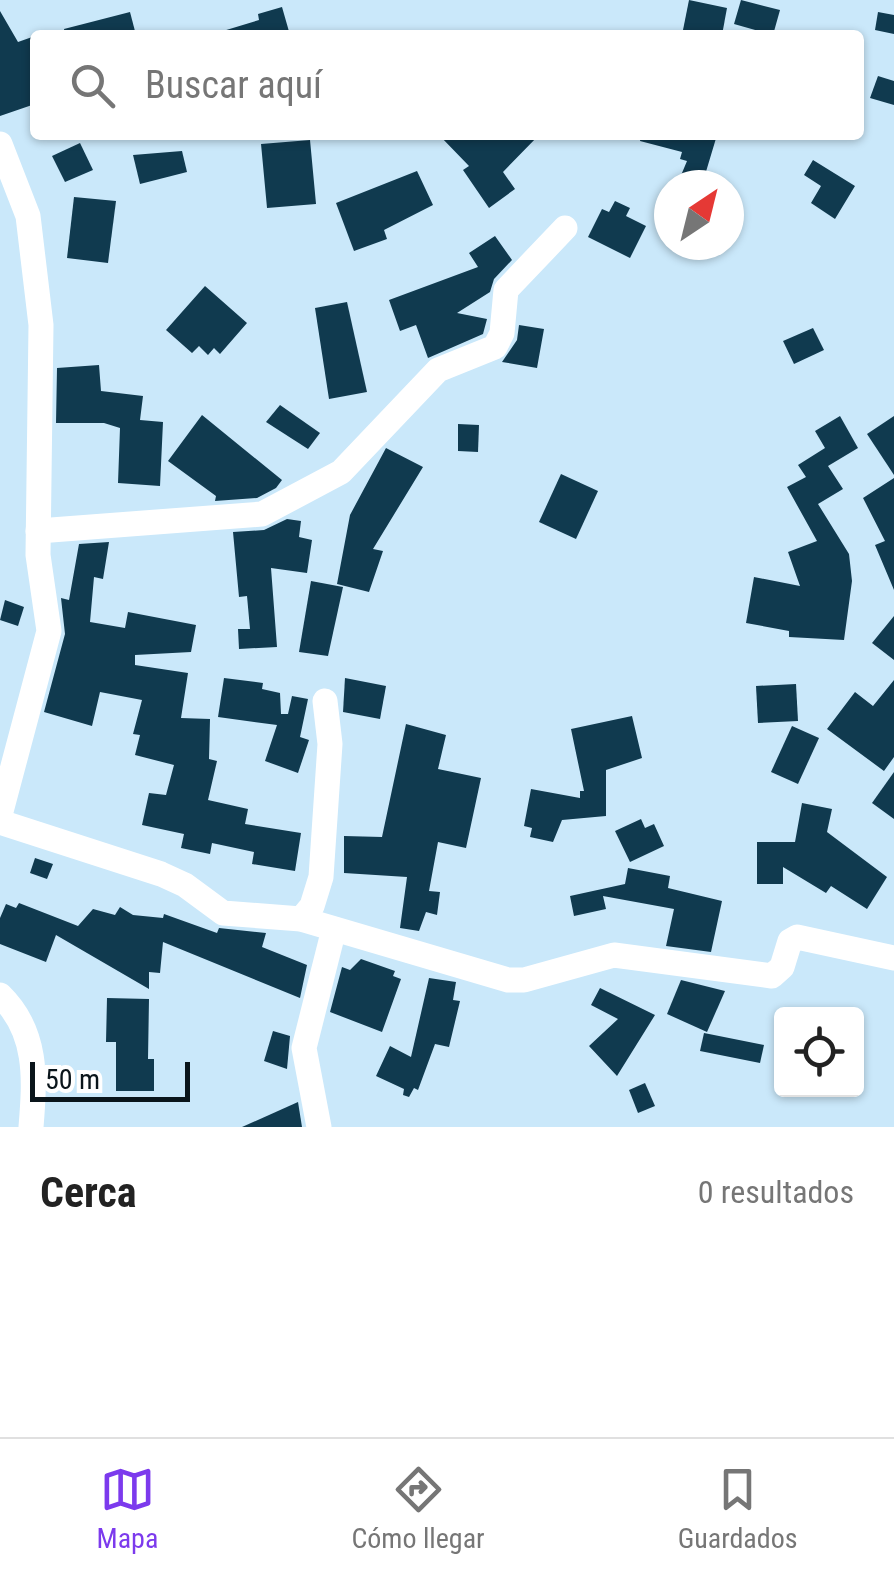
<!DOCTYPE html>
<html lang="es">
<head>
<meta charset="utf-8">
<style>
  body { margin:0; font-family:"Roboto Condensed",sans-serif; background:#f2f2f2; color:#222 }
  .controls { position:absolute; right:30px; bottom:30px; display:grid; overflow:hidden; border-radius:10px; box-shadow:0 2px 8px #0004 }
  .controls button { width:90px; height:90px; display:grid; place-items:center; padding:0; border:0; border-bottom:2px solid #e0e0e0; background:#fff; color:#222; font:50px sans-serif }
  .compass { position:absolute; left:654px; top:170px; width:90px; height:90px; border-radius:50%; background:#fff; box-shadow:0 2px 8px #0004; rotate:35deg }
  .scale { position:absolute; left:30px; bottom:25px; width:160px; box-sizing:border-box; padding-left:10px; border:5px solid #0a151b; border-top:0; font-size:28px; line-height:35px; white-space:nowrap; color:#0a151b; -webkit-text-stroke:8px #fff; paint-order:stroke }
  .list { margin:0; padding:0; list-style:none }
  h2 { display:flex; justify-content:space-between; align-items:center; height:130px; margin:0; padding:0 40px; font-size:42px }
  h2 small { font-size:32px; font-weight:400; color:#767676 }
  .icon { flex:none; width:55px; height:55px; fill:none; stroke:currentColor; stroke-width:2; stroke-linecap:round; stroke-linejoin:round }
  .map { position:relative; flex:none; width:894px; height:1127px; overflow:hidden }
  .search { position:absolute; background:#fff; box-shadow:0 2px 8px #0004; left:30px; right:30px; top:30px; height:110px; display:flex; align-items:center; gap:25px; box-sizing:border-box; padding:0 35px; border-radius:10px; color:#767676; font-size:38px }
  .sheet { height:310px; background:#fff }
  nav { display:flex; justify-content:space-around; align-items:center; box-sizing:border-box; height:140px; border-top:2px solid #e0e0e0; background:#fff; font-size:28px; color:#767676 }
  nav a { display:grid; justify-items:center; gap:5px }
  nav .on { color:#7c3aed }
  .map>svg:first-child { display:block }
  .building { fill:#103a4f }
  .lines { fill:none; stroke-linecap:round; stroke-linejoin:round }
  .minor { stroke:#fff; stroke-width:25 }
</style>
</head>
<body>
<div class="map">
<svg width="894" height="1127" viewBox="0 0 894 1127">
  <rect width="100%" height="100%" fill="#cae8fa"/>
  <!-- building -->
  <g class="building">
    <polygon points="689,0 727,8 722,35 682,35"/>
    <polygon points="741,0 780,10 773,35 734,24"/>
    <polygon points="282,7 290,35 224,35 223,31 259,20 258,14"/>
    <polygon points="0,11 18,42 35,36 35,60 30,62 35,104 0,116"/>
    <polygon points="130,12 136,35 65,35 64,29"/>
    <polygon points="878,12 894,15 894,34 875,30"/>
    <polygon points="878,76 894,81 894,105 870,98"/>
    <polygon points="439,135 539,135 503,172 515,189 489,208 463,170 469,166"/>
    <polygon points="641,135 717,135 702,185 677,185 687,161 680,159 682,152 640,141"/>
    <polygon points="310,140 316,204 267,208 261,144"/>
    <polygon points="80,143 93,170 65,182 52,156"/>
    <polygon points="182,151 187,172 140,184 133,155"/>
    <polygon points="813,160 855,186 835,219 811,203 821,186 804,175"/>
    <polygon points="417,171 433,205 384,230 387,239 354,251 336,203"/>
    <polygon points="74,197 116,201 108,263 67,258"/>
    <polygon points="615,201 630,208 626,216 646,226 630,258 588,237 602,209 609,212"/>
    <polygon points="495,236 512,260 494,279 490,292 457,313 487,319 483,334 428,358 416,325 400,331 389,300 478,267 469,253"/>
    <polygon points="205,286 247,323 220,354 214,348 208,355 199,346 192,353 166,330"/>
    <polygon points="347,302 367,392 329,399 315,308"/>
    <polygon points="519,325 544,329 537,368 502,362 517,340"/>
    <polygon points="813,328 824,350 794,364 783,341"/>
    <polygon points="99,365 101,391 143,396 140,420 163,422 160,486 118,483 120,428 104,423 56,423 57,368"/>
    <polygon points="280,405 320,433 308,449 266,422"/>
    <polygon points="202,415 282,480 276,488 257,498 215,501 216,496 168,461"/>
    <polygon points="840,416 858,448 828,466 843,489 818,504 849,554 852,581 844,640 789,637 789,631 746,623 754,577 800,586 788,552 817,541 787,487 806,477 798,465 825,448 815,431"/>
    <polygon points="894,416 894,475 867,434"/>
    <polygon points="458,424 479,425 478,452 458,451"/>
    <polygon points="386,448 423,467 373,549 383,551 369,592 337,584 350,515"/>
    <polygon points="561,474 598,491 576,539 539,522"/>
    <polygon points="894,478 894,590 875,545 885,541 863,498"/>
    <polygon points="287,519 301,521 299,537 312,540 307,573 271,568 277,647 239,649 238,629 250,629 247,596 239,597 233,532 264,530"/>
    <polygon points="109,542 103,579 94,577 90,622 125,628 128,612 196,625 191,652 135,655 135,665 188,673 181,718 210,719 209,759 217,761 208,800 248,809 245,824 301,833 295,871 252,864 254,852 212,843 210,854 181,848 184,834 142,825 149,793 166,795 174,765 135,755 140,735 133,734 142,700 100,692 92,726 44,712 65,634 61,598 69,600 79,544"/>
    <polygon points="311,581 343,587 328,656 299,652"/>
    <polygon points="5,600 24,607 18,626 0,620"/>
    <polygon points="894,616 894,660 872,643"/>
    <polygon points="224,678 263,683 262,689 280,693 281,714 288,714 292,696 308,699 300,737 309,740 298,773 265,761 277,725 218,717"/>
    <polygon points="345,678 386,686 380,719 343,712"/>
    <polygon points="894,680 894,757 884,771 827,729 855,692 873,706"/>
    <polygon points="796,684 798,721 758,723 756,686"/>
    <polygon points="632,716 642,758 606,770 606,816 562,820 553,842 530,837 532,828 524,826 531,789 580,798 580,791 584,791 571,729"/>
    <polygon points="406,724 446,735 438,769 481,778 466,848 438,842 429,891 440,892 437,915 426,912 419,931 400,928 407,877 344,873 344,836 382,837"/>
    <polygon points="792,726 819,738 798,784 771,772"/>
    <polygon points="894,772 894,819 872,803"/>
    <polygon points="802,803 832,809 827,832 887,877 867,909 831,886 826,893 783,867 783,884 757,884 757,842 795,842"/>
    <polygon points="641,819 645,828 654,824 664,846 630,862 615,831"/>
    <polygon points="35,858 53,864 47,879 30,873"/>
    <polygon points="628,868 670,876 668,888 722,901 711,952 666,946 674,909 603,896 606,909 574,916 570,896 625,884"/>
    <polygon points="19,903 78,926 93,909 115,915 120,907 133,915 163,918 164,914 217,933 219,928 266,933 262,947 307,965 300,998 163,942 160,973 149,972 149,989 56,935 46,962 0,944 0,918 6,904 16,908"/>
    <polygon points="361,959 395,971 393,976 401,979 382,1032 330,1012 342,967 350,970"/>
    <polygon points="429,978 456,982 453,1000 460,1001 449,1047 435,1044 418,1090 414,1088 409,1097 403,1095 404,1089 376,1076 390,1046 411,1057"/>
    <polygon points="681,980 725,991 707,1032 667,1014"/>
    <polygon points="600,988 655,1015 617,1076 589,1046 618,1019 591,1005"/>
    <polygon points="107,998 149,999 148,1059 154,1059 154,1091 116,1091 116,1042 106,1042"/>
    <polygon points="273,1031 290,1036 287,1069 264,1061"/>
    <polygon points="704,1033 764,1045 760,1063 700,1051"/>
    <polygon points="645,1083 655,1106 638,1113 629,1090"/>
    <polygon points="298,1102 302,1127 242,1127"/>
  </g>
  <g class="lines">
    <!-- minor -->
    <g class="minor">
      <polyline points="0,144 28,216 41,325 38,555 49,631 0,815"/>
      <polyline points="38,531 262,514 341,472 438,370 495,347 502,333 506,290 565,228"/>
      <polyline points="0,822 161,874 185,885 223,913 301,919 508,980 524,980 614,955 772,976 782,967 790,941 797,937 894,958"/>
      <polyline points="301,919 312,906 321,877 330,744 325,701"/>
      <path d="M0,995C38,1032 35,1078 31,1127"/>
      <polyline points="319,1127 304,1048 334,929"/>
    </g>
  </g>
</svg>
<div class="controls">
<button><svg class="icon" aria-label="locate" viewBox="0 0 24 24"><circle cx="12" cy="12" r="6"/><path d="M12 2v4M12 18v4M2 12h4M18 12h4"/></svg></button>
</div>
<svg class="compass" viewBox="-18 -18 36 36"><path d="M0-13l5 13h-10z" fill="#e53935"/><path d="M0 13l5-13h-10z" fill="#767676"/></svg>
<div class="scale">50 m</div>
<div class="search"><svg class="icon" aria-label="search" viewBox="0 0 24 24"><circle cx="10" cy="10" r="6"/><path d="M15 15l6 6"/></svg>Buscar aquí</div>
</div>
<section class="sheet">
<h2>Cerca<small>0 resultados</small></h2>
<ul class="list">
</ul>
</section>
<nav>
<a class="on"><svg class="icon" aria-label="map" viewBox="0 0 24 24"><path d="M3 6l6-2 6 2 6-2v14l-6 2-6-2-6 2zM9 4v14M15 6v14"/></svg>Mapa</a>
<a><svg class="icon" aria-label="directions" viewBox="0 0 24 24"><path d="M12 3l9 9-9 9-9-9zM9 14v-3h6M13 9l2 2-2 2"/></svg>Cómo llegar</a>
<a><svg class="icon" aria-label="saved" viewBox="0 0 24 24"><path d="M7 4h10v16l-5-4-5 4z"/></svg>Guardados</a>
</nav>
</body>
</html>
